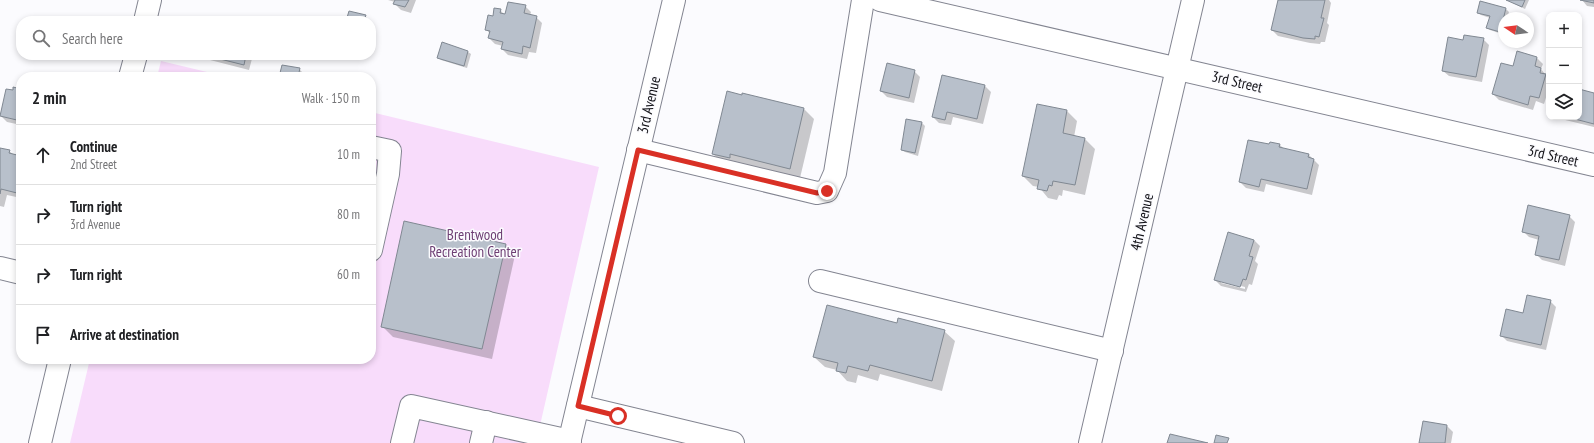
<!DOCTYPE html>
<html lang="en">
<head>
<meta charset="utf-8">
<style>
  body { margin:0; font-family:"PT Sans Narrow",sans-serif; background:#f6f6f6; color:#202124 }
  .controls { position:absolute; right:12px; top:12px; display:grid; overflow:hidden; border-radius:8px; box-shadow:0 2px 6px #0003 }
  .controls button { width:36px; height:36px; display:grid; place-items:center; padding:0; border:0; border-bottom:1px solid #e0e0e0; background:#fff; color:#202124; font:20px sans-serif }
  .compass { position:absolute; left:1498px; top:12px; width:36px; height:36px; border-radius:50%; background:#fff; box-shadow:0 2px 6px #0003; rotate:283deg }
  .stop { position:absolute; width:12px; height:12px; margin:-9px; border:3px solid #d93025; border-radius:50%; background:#fff }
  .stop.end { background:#d93025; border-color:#fff; box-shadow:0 1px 4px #0008 }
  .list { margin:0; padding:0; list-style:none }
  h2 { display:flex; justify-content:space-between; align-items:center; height:52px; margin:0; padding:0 16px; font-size:17px }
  h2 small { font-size:13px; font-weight:400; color:#757577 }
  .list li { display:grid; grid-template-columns:26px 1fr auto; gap:12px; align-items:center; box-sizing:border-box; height:60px; padding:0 16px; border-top:1px solid #e0e0e0 }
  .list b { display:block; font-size:15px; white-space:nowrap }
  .list p { margin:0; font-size:13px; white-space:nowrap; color:#757577 }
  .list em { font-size:13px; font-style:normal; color:#757577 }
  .icon { flex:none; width:22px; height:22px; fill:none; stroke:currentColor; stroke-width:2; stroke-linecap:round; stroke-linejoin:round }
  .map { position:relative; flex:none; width:1594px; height:443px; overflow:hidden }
  .search { position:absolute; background:#fff; box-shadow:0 2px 6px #0003; left:16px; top:16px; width:360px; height:44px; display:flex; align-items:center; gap:10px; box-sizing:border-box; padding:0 14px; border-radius:16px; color:#757577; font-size:15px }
  .panel { position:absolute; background:#fff; box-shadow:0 2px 6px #0003; left:16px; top:72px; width:360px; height:292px; border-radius:16px }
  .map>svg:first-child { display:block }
  .green { fill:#f8dcfb }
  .shadow { fill:#0003; fill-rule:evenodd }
  .building { fill:#b8c0cb; stroke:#808892 }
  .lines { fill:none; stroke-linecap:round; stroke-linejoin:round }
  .minor-casing { stroke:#838591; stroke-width:24 }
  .minor { stroke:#fff; stroke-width:22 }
  .route { stroke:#d93025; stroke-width:5 }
  .labels { text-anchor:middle; stroke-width:3; stroke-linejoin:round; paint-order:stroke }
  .street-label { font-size:15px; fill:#121217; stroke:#fbfbfe }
  .park-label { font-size:15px; fill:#6e3f74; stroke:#fbfbfe }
</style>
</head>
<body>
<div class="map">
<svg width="1594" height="443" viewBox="0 0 1594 443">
  <rect width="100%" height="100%" fill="#fbfbfe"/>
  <!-- green -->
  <g class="green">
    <polygon points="161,61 228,77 157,77"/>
    <polygon points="371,112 599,167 536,443 70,443 90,359 371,359"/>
  </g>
  <!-- shadow -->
  <g class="shadow">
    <polygon points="388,0 416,0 411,13 401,10 395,4 395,2"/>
    <polygon points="1279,0 1329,0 1331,3 1327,23 1329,25 1325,42 1321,42 1320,44 1310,43 1278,36 1272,30"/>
    <polygon points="1507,0 1529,0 1525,9"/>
    <polygon points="1582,0 1594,0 1594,7 1587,6"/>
    <polygon points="1481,2 1506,9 1509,12 1507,18 1504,18 1502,34 1490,30 1487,28 1490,18 1481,15 1478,13"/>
    <polygon points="525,6 531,12 530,16 536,17 542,23 536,53 529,52 527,59 508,55 502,49 503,46 495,44 489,38 490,34 486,29 500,10 506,16"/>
    <polygon points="365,16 368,19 368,21 347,21"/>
    <polygon points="1483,39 1489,45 1482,82 1449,76 1443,71 1464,41"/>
    <polygon points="468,52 471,54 467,68 441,60 438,57"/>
    <polygon points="1518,52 1537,58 1543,64 1541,69 1549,79 1549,88 1544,104 1536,101 1533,110 1499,100 1493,94 1513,67"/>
    <polygon points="204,55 253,55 249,70 210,60"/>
    <polygon points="299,69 302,72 301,77 280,77"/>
    <polygon points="914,71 920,77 914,103 887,97 881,91"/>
    <polygon points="943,76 985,86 991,92 983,124 953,117 951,125 939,123 933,117"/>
    <polygon points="21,90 21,125 7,122 1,116"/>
    <polygon points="1579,90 1594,94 1594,127 1561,119 1559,117 1579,117"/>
    <polygon points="743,94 804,109 814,119 800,178 723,164 713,154"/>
    <polygon points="1038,105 1067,111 1077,121 1074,137 1085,139 1095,149 1085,195 1063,190 1062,196 1059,195 1057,200 1048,198 1039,187 1033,186 1023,176"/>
    <polygon points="922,123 925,126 918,156 905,152 902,150"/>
    <polygon points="1280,145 1284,149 1309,155 1319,165 1312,195 1266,184 1264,192 1246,188 1240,182 1270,146"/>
    <polygon points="0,149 9,151 14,155 21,157 21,198 7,195 4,207 0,206"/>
    <polygon points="1569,216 1575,222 1565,266 1542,260 1536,254 1539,240 1529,237 1523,231"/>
    <path d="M1254,240L1260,246L1255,261L1258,264L1252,285L1249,284L1246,292L1221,286L1215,280ZM1221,281L1245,287V289L1221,283Z"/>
    <polygon points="505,244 515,255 492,359 393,337 383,327"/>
    <polygon points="1550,301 1556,307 1546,350 1507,341 1501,335 1524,314"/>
    <polygon points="897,324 944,331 955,341 942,391 880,374 878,381 858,375 856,383 847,381 837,370 825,367 814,357"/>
    <polygon points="1447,426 1453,432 1451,443 1420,443"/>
  </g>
  <!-- building -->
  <g class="building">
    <polygon points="395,0 409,0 405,7 393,4"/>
    <polygon points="1278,0 1325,0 1321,18 1324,18 1319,37 1315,36 1315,39 1303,38 1271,30"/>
    <polygon points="1506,0 1525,0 1522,7"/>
    <polygon points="1580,0 1594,0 1594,3"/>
    <polygon points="1480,1 1506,8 1500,32 1486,28 1490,16 1477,13"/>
    <polygon points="508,2 526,5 524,13 537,16 530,48 523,46 522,54 501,49 503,42 488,38 490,31 485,30 488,15 493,16 494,8 501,9 500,13 505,14"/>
    <polygon points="349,11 366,15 364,21 346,21"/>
    <polygon points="1464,35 1484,38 1476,77 1442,71 1448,37 1463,40"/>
    <polygon points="442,42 468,51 464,66 437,58"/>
    <polygon points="1517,51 1537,57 1535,66 1541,68 1540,73 1546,74 1539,98 1530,96 1528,105 1492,94 1501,63 1513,66"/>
    <polygon points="204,55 246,55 244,65"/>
    <polygon points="887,63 915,70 909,98 880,91"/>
    <polygon points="282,65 300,68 298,77 279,77"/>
    <polygon points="942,75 985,85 977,119 947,112 945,120 932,117"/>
    <polygon points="13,87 21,89 21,121 0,116 6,89 13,90"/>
    <polygon points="1579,89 1594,93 1594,124 1567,117 1579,117"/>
    <polygon points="727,91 742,95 742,93 804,108 790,169 730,154 730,158 712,154"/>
    <polygon points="1037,104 1067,110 1063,133 1085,138 1075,185 1053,181 1052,186 1049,185 1047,191 1037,189 1039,180 1022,176"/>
    <polygon points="906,119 922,122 915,153 901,150"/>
    <polygon points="1248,140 1269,144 1270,142 1280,144 1279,147 1309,154 1308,157 1314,159 1307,189 1261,179 1259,187 1239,182"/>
    <polygon points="0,148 10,150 9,153 21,156 21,194 1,189 0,194"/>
    <polygon points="1528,205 1570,215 1559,260 1535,255 1539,236 1522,232"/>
    <polygon points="404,221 506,244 482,349 381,327"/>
    <polygon points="1228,232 1254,240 1249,256 1253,257 1246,280 1243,279 1240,287 1214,280"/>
    <polygon points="1527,295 1551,300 1541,345 1500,336 1506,309 1523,313"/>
    <polygon points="827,305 897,323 898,318 945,330 932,381 870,365 868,371 848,366 846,373 836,371 838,363 813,357"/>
    <polygon points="1423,421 1447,425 1445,443 1419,443"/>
    <polygon points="1170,434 1208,443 1167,443"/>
    <polygon points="1216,435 1229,438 1227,443 1214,443"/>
  </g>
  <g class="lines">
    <defs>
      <g id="minor">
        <polyline points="880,0 1594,165"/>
        <polyline points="145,21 150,0"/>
        <polyline points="130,77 136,55"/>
        <polyline points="371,147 390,151 388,174 371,250"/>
        <polyline points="638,150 817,193 827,191 835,173 863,0"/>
        <polyline points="0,268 21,273"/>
        <polyline points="820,281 1112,351"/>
        <polyline points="578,406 733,443"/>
        <polyline points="40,443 60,359"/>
        <polyline points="402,443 411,406 570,441"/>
        <polyline points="481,443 486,422"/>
        <polyline points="569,443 674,0"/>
        <polyline points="1090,443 1193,0"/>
      </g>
    </defs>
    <!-- minor casing -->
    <use href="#minor" class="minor-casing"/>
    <!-- minor -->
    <use href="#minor" class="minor"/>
  </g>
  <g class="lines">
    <!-- route -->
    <polyline class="route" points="618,416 578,406 638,150 817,193 827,191"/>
  </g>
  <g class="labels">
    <!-- street labels -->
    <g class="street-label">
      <text transform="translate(1237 82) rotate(13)" y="5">3rd Street</text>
      <text transform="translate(649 105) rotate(-77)" y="5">3rd Avenue</text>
      <text transform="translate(1553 156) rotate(13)" y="5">3rd Street</text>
      <text transform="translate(1142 222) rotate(-77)" y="5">4th Avenue</text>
    </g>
    <!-- park labels -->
    <g class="park-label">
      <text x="475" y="240">Brentwood<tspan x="475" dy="17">Recreation Center</tspan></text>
    </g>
  </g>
</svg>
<div class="controls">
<button>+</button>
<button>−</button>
<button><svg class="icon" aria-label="layers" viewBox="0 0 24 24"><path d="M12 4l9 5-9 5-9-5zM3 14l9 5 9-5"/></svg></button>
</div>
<svg class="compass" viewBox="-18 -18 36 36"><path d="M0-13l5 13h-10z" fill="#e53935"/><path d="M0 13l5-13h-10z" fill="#757577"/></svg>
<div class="stop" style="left:618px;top:416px"></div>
<div class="stop end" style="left:827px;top:191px"></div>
<div class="search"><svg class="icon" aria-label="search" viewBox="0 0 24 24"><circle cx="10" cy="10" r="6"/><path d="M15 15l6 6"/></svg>Search here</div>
<section class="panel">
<h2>2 min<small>Walk · 150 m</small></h2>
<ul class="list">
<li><svg class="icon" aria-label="ahead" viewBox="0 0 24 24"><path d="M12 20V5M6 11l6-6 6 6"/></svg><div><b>Continue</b><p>2nd Street</p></div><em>10 m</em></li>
<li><svg class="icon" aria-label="right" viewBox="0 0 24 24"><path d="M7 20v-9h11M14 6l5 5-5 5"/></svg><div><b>Turn right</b><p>3rd Avenue</p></div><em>80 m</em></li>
<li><svg class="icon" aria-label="right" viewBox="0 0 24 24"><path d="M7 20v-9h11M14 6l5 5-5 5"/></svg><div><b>Turn right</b></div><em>60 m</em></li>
<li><svg class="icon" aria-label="arrive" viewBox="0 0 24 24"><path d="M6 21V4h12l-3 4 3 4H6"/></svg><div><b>Arrive at destination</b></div></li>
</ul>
</section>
</div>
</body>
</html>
